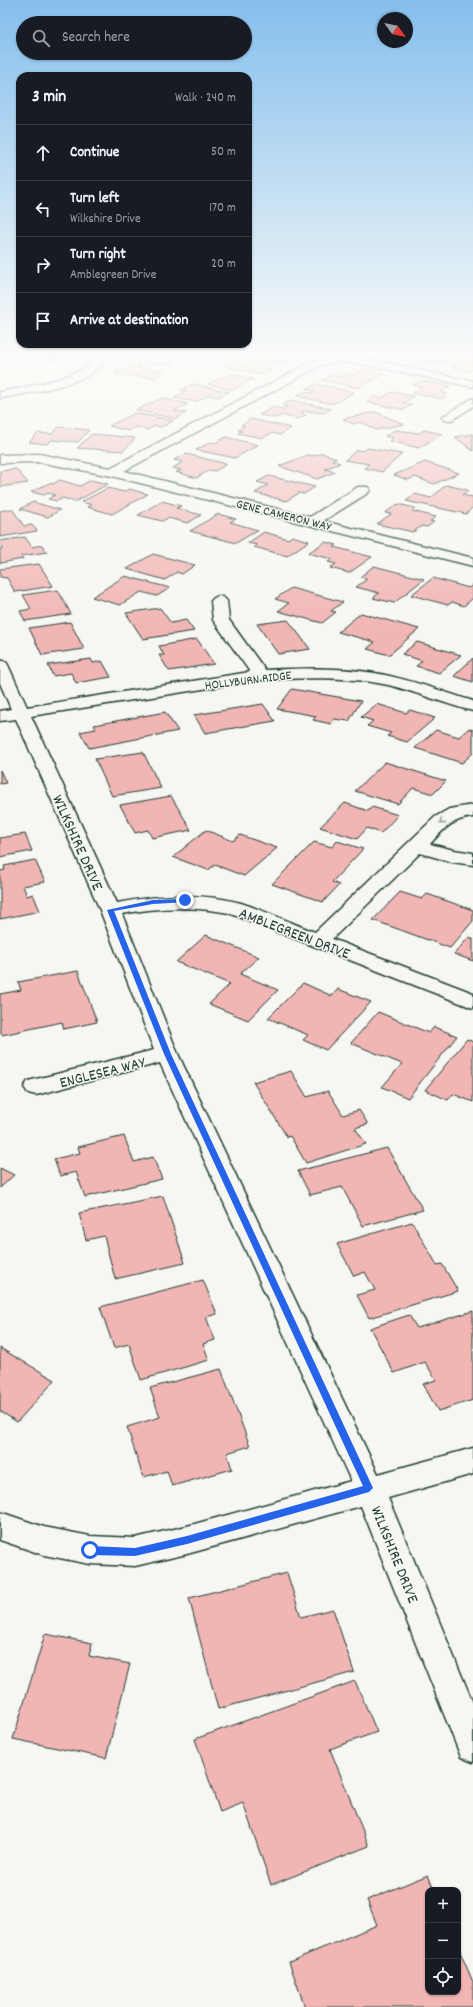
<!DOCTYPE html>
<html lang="en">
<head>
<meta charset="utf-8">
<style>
  body { margin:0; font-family:Dekko,sans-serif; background:#242831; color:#f1f3f6 }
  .controls { position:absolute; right:12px; bottom:12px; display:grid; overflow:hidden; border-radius:8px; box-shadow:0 1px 3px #0004 }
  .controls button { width:36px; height:36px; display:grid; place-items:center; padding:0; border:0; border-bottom:1px solid #363941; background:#171b24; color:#f1f3f6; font:20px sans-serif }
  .compass { position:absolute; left:377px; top:12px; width:36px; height:36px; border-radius:50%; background:#171b24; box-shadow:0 1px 3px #0004; rotate:123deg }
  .stop { position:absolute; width:12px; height:12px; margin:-9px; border:3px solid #2563eb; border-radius:50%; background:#fff }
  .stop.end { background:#2563eb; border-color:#fff; box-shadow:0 1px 4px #0008 }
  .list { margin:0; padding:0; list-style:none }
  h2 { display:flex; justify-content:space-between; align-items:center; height:52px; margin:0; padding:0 16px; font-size:17px }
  h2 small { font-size:13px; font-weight:400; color:#9ea1a6 }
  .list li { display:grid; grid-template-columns:26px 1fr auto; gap:12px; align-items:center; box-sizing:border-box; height:56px; padding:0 16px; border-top:1px solid #363941 }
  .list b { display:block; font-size:15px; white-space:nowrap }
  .list p { margin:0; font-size:13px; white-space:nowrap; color:#9ea1a6 }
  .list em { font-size:13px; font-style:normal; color:#9ea1a6 }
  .icon { flex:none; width:22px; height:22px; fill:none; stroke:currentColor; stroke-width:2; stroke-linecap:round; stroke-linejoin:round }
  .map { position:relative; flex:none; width:473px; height:2007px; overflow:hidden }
  .search { position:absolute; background:#171b24; box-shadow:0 1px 3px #0004; left:16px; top:16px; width:236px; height:44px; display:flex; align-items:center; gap:10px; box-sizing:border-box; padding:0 14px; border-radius:22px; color:#9ea1a6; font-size:15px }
  .panel { position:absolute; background:#171b24; box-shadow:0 1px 3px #0004; left:16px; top:72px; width:236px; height:276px; border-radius:12px }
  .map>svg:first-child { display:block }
  .building { fill:#f1b5b3; stroke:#1f3d34 }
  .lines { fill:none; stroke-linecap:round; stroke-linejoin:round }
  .street-casing { stroke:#1f3d34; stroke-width:3 }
  .street { fill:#f6f6f2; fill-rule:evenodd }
  .oneway { stroke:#8a9a93 }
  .route { fill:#2563eb }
  .labels { text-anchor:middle; stroke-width:3; stroke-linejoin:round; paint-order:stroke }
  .far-street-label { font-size:13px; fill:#1f3d34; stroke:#f6f6f2 }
  .street-label { font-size:16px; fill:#1f3d34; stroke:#f6f6f2 }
</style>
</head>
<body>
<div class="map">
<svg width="473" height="2007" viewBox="0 0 473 2007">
  <rect width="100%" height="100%" fill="#f6f6f2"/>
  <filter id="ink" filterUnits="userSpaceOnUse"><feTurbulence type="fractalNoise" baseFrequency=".025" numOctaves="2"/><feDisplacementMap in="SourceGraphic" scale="8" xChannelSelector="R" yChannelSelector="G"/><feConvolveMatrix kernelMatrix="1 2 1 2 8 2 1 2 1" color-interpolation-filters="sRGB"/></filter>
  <g filter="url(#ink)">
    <!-- building -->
    <g class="building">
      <polygon points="34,351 74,351 65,359 59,358 57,360 46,359 48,357 29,355"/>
      <polygon points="244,351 288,351 295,353 286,357 293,359 284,363 238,354"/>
      <polygon points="383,351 406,351 397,357 381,354 385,352"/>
      <polygon points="418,351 442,351 456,354 438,365 423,362 427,359 410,356"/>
      <polygon points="141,353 178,355 171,364 138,363 144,357 139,356"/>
      <polygon points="469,356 473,357 473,369 469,371 451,367"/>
      <polygon points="254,361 270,364 262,368 272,370 263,375 227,367 236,362 245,365"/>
      <polygon points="130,364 140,365 138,368 163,370 156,378 115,374 117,371 122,372"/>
      <polygon points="363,369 384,374 358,388 322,380 332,375 342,377 348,373 354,375"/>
      <polygon points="229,374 253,379 233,390 208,384"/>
      <polygon points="420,381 450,386 441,393 448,394 442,399 413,393 422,387 413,385"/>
      <polygon points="193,384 229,392 219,397 209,395 196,402 174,398 186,391 181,390"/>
      <polygon points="315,384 354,392 333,404 296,396 304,392 311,393 315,391 306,389"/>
      <polygon points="392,392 414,396 403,403 412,405 404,410 366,402 375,396 381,398"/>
      <polygon points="162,398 188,404 174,411 186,413 175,419 136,410"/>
      <polygon points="292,400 331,409 323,413 305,411 301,413 306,415 298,419 282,415 276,418 259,415 273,407 283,409 287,407 282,405"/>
      <polygon points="375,412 404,424 376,430 361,422 353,424 343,419"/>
      <polygon points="135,413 173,421 161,427 155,426 147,430 136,427 129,431 109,426"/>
      <polygon points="251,419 291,428 280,435 272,433 262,438 238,433 242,431 238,430 245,426 241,425"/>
      <polygon points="59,427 89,430 78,442 51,440 47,444 29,442 38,433 52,434"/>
      <polygon points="395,430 419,433 424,430 442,434 419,448 389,441 393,438 385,436"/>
      <polygon points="92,434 135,438 123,451 77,448"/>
      <polygon points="473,434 473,451 455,437"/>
      <polygon points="226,437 258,445 235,458 196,450 211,442 215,443"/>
      <polygon points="367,448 402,454 382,472 364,468 369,464 345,460 357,450 364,451"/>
      <polygon points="322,453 336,458 332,460 340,463 325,469 335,472 317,479 279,466 308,455 313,456"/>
      <polygon points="186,454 227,464 215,471 210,470 196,478 176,472 181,470 173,468 183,462 174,460"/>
      <polygon points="425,462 459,473 434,484 415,477 408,480 394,475"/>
      <polygon points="16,469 28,483 0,487 0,471"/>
      <polygon points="269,476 315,487 304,494 299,493 286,501 255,493 268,485 257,482"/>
      <polygon points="60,480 80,486 91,480 108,484 75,502 63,498 57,501 48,499 55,495 48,493 44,495 31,492 49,483 53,484"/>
      <polygon points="446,485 468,490 462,495 473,497 473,507 466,514 406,501 415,494 431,498"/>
      <polygon points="108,488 124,492 129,489 148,494 112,514 87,507 92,505 81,502"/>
      <polygon points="162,501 181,506 176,508 201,515 188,523 168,518 162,521 138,515"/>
      <polygon points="33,502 60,510 48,517 20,509"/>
      <polygon points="398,504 415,508 412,511 436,517 430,521 434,522 427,527 422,526 413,532 377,524 391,514 385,513"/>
      <polygon points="12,509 24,526 32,525 37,531 0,537 0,511"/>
      <polygon points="218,514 236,519 230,522 258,530 236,543 190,531"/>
      <polygon points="264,532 288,539 292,536 309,541 287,556 254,547 257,545 248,543"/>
      <polygon points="25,537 32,547 42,545 47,552 21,556 23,559 0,563 0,549 2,549 0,541"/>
      <polygon points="325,542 337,545 334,547 372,557 349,573 330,568 336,564 328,562 332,559 308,553"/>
      <polygon points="153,554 195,565 182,574 177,572 165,580 127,569"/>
      <polygon points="39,564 53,586 15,592 7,578 0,577 0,569"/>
      <polygon points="374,566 424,579 394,603 373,598 379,593 356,587 367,579 360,577"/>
      <polygon points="125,576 170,588 157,596 141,592 120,605 92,597"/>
      <polygon points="433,578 469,588 473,584 473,598 464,606 452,602 448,605 411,595"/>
      <polygon points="291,588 343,602 331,611 336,612 322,623 278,611 289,603 275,599"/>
      <polygon points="58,590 71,614 25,621 20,611 31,609 23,595"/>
      <polygon points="160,608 171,623 186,620 194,631 143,639 126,613"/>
      <polygon points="361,613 419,629 389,655 367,649 375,642 338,632"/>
      <polygon points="288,620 310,649 278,654 257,624"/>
      <polygon points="70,622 84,649 42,655 29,628"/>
      <polygon points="197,639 214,664 169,671 159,655 164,655 159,646"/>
      <polygon points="417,642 461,655 439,673 416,666 422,661 402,654"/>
      <polygon points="473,658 473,682 454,676"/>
      <polygon points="91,659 93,663 102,661 111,677 76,683 71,673 53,676 48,665"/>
      <polygon points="292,689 361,701 349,721 334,719 331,724 313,720 316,716 277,709"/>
      <polygon points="263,704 275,721 205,733 194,715"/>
      <polygon points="377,704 406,713 410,710 435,718 407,742 387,736 391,733 367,726 373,721 361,717"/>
      <polygon points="165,712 178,731 89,748 80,732 96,729 94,725"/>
      <polygon points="469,728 473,730 473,753 462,763 415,748 436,730 459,737"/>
      <polygon points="143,752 161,788 112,796 95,759"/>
      <polygon points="385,762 446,781 433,794 413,788 398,804 355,791"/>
      <polygon points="0,770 6,783 0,784"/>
      <polygon points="171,796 191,830 152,838 148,830 135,833 120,805"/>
      <polygon points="345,803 368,811 372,807 398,815 381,833 367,828 357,839 320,827"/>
      <polygon points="206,830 233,841 240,835 277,848 244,876 215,865 208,870 173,857"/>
      <polygon points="25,834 32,851 0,857 0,838"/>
      <polygon points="337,841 363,849 332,882 339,885 323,902 272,884 314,842 332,847"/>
      <polygon points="35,860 45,882 23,886 27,896 33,894 40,911 0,919 0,871 5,870 4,866"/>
      <polygon points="400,892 422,899 427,894 473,910 473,921 450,948 373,920"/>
      <polygon points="206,935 259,957 240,974 278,990 248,1020 209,1004 230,984 176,962"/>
      <polygon points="469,937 473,939 473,961 454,954"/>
      <polygon points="78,971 97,1022 64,1029 62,1022 2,1035 0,1029 0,994 21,990 18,982"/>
      <polygon points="303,983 332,996 338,989 371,1002 326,1050 303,1040 308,1035 268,1018"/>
      <polygon points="378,1012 429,1033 434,1027 457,1036 408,1098 382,1087 402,1064 351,1043"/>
      <polygon points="467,1039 473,1042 473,1102 453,1094 448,1100 425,1090"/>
      <polygon points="291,1071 307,1097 328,1091 343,1115 359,1110 368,1124 355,1128 366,1144 306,1163 290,1136 287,1137 253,1082"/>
      <polygon points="124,1136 134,1162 153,1157 162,1179 85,1197 76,1172 60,1176 54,1159 80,1153 78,1147"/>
      <polygon points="387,1148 423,1210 363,1226 342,1187 310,1195 298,1171"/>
      <polygon points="0,1168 14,1175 0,1188"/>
      <polygon points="163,1196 185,1263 115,1279 104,1236 86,1240 79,1213"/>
      <polygon points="412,1222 437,1265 442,1264 458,1291 369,1318 357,1295 375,1290 365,1272 354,1276 337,1244"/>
      <polygon points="203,1280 217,1314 206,1317 215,1340 203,1344 209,1360 141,1380 129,1344 114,1348 100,1307"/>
      <polygon points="473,1311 473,1400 438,1411 423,1384 436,1380 425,1362 394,1373 370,1328 409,1315 417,1328"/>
      <polygon points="0,1348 55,1380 17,1422 0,1411"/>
      <polygon points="221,1369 250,1446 227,1453 232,1469 172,1486 167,1471 143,1477 127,1427 160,1417 150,1388"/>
      <polygon points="287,1573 301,1617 333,1609 354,1672 218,1709 189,1598"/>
      <polygon points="45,1634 92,1643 89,1656 130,1664 106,1758 13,1739"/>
      <polygon points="355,1681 377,1732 330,1749 369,1846 271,1885 243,1803 220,1812 195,1739"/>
      <polygon points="428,1875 434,1890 428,1890 428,1992 458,1992 458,1947 473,1982 473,2007 305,2007 289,1962 377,1925 367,1900"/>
    </g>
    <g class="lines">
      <defs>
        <g id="street">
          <path d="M95,351H105C105,354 105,358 104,361C95,383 22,395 0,398V392C21,388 81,378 93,360C94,358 94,354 95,351Z"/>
          <polygon points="338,356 362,358 473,381 473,387 362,364 338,362 320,366 124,471 310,517 358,487 368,487 370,490 368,493 323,521 473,558 473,566 112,476 39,462 0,463 0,455 39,454 110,468 312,362"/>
          <polygon points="473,398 473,406 452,420 444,420 442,417"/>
          <path d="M219,596L224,598L227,601L229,620L265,670C302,668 339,667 375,673C409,679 441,691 473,701V711C444,704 417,692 388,685C346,676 303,678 260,680L31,716L117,903C158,895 200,892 241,903C266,911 291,923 315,932L435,817L449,809L473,805V817C452,819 444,829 430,844L454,850L473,853V865L452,862L420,853L332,939L473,993V1008L229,913C193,906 158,907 122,914L178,1054L378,1474L473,1448V1474L388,1498L473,1703V1762L461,1757L361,1506L187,1554L135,1566L90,1564L44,1555L0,1540V1512L44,1527L90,1536L135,1538L187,1526L351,1481L160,1063L36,1095L28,1093L24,1087L28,1081L154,1050L100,910L16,719L0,721V711L11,709L0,683V660L6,662L8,665L27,707L250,672L213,620L211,601L214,598Z"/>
        </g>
      </defs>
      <!-- street casing -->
      <use href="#street" class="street-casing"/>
      <!-- street -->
      <use href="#street" class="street"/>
    </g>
    <!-- one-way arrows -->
    <defs><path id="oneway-chevron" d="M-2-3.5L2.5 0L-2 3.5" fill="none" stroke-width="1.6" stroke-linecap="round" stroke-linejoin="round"/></defs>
    <use class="oneway" href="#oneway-chevron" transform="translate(442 822) rotate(142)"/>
  </g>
  <!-- sky -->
  <linearGradient id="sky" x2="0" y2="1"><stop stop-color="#85bfec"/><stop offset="0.56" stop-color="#fbfbf9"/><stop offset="1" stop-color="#fbfbf9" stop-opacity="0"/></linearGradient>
  <rect width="473" height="632" fill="url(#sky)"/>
  <!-- route -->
  <polygon class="route" points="185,899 188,900 187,902 153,904 114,911 171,1054 373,1488 369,1492 187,1544 135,1556 90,1555 85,1550 90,1546 135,1548 187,1536 363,1486 164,1054 107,910 153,900"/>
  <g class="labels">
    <!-- far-street labels -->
    <g class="far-street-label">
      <text transform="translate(284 514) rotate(14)" y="5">GENE CAMERON WAY</text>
      <text transform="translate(248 679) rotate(-7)" y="5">HOLLYBURN RIDGE</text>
    </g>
    <!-- street labels -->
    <g class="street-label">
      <text transform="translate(79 842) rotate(66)" y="6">WILKSHIRE DRIVE</text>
      <text transform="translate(295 932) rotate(21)" y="6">AMBLEGREEN DRIVE</text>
      <text transform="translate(102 1071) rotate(-14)" y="6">ENGLESEA WAY</text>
      <text transform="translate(396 1554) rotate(68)" y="6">WILKSHIRE DRIVE</text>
    </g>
  </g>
</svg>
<div class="controls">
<button>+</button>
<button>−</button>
<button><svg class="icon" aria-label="locate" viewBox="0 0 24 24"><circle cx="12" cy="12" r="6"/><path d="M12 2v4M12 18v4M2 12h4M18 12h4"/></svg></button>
</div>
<svg class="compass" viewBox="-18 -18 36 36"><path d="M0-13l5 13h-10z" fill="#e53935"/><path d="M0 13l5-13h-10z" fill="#9ea1a6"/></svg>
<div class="stop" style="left:90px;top:1550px"></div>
<div class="stop end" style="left:185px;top:900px"></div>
<div class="search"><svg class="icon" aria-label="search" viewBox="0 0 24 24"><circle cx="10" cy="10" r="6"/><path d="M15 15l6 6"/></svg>Search here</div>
<section class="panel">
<h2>3 min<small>Walk · 240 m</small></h2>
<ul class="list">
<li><svg class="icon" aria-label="ahead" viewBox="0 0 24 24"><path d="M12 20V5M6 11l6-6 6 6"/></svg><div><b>Continue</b></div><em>50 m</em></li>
<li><svg class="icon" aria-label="left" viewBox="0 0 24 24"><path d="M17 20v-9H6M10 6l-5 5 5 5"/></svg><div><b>Turn left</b><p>Wilkshire Drive</p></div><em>170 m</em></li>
<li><svg class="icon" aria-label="right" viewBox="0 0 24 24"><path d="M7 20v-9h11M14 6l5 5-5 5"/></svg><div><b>Turn right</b><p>Amblegreen Drive</p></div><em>20 m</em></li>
<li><svg class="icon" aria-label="arrive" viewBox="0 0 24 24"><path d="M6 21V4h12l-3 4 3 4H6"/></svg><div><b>Arrive at destination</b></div></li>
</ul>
</section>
</div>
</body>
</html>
